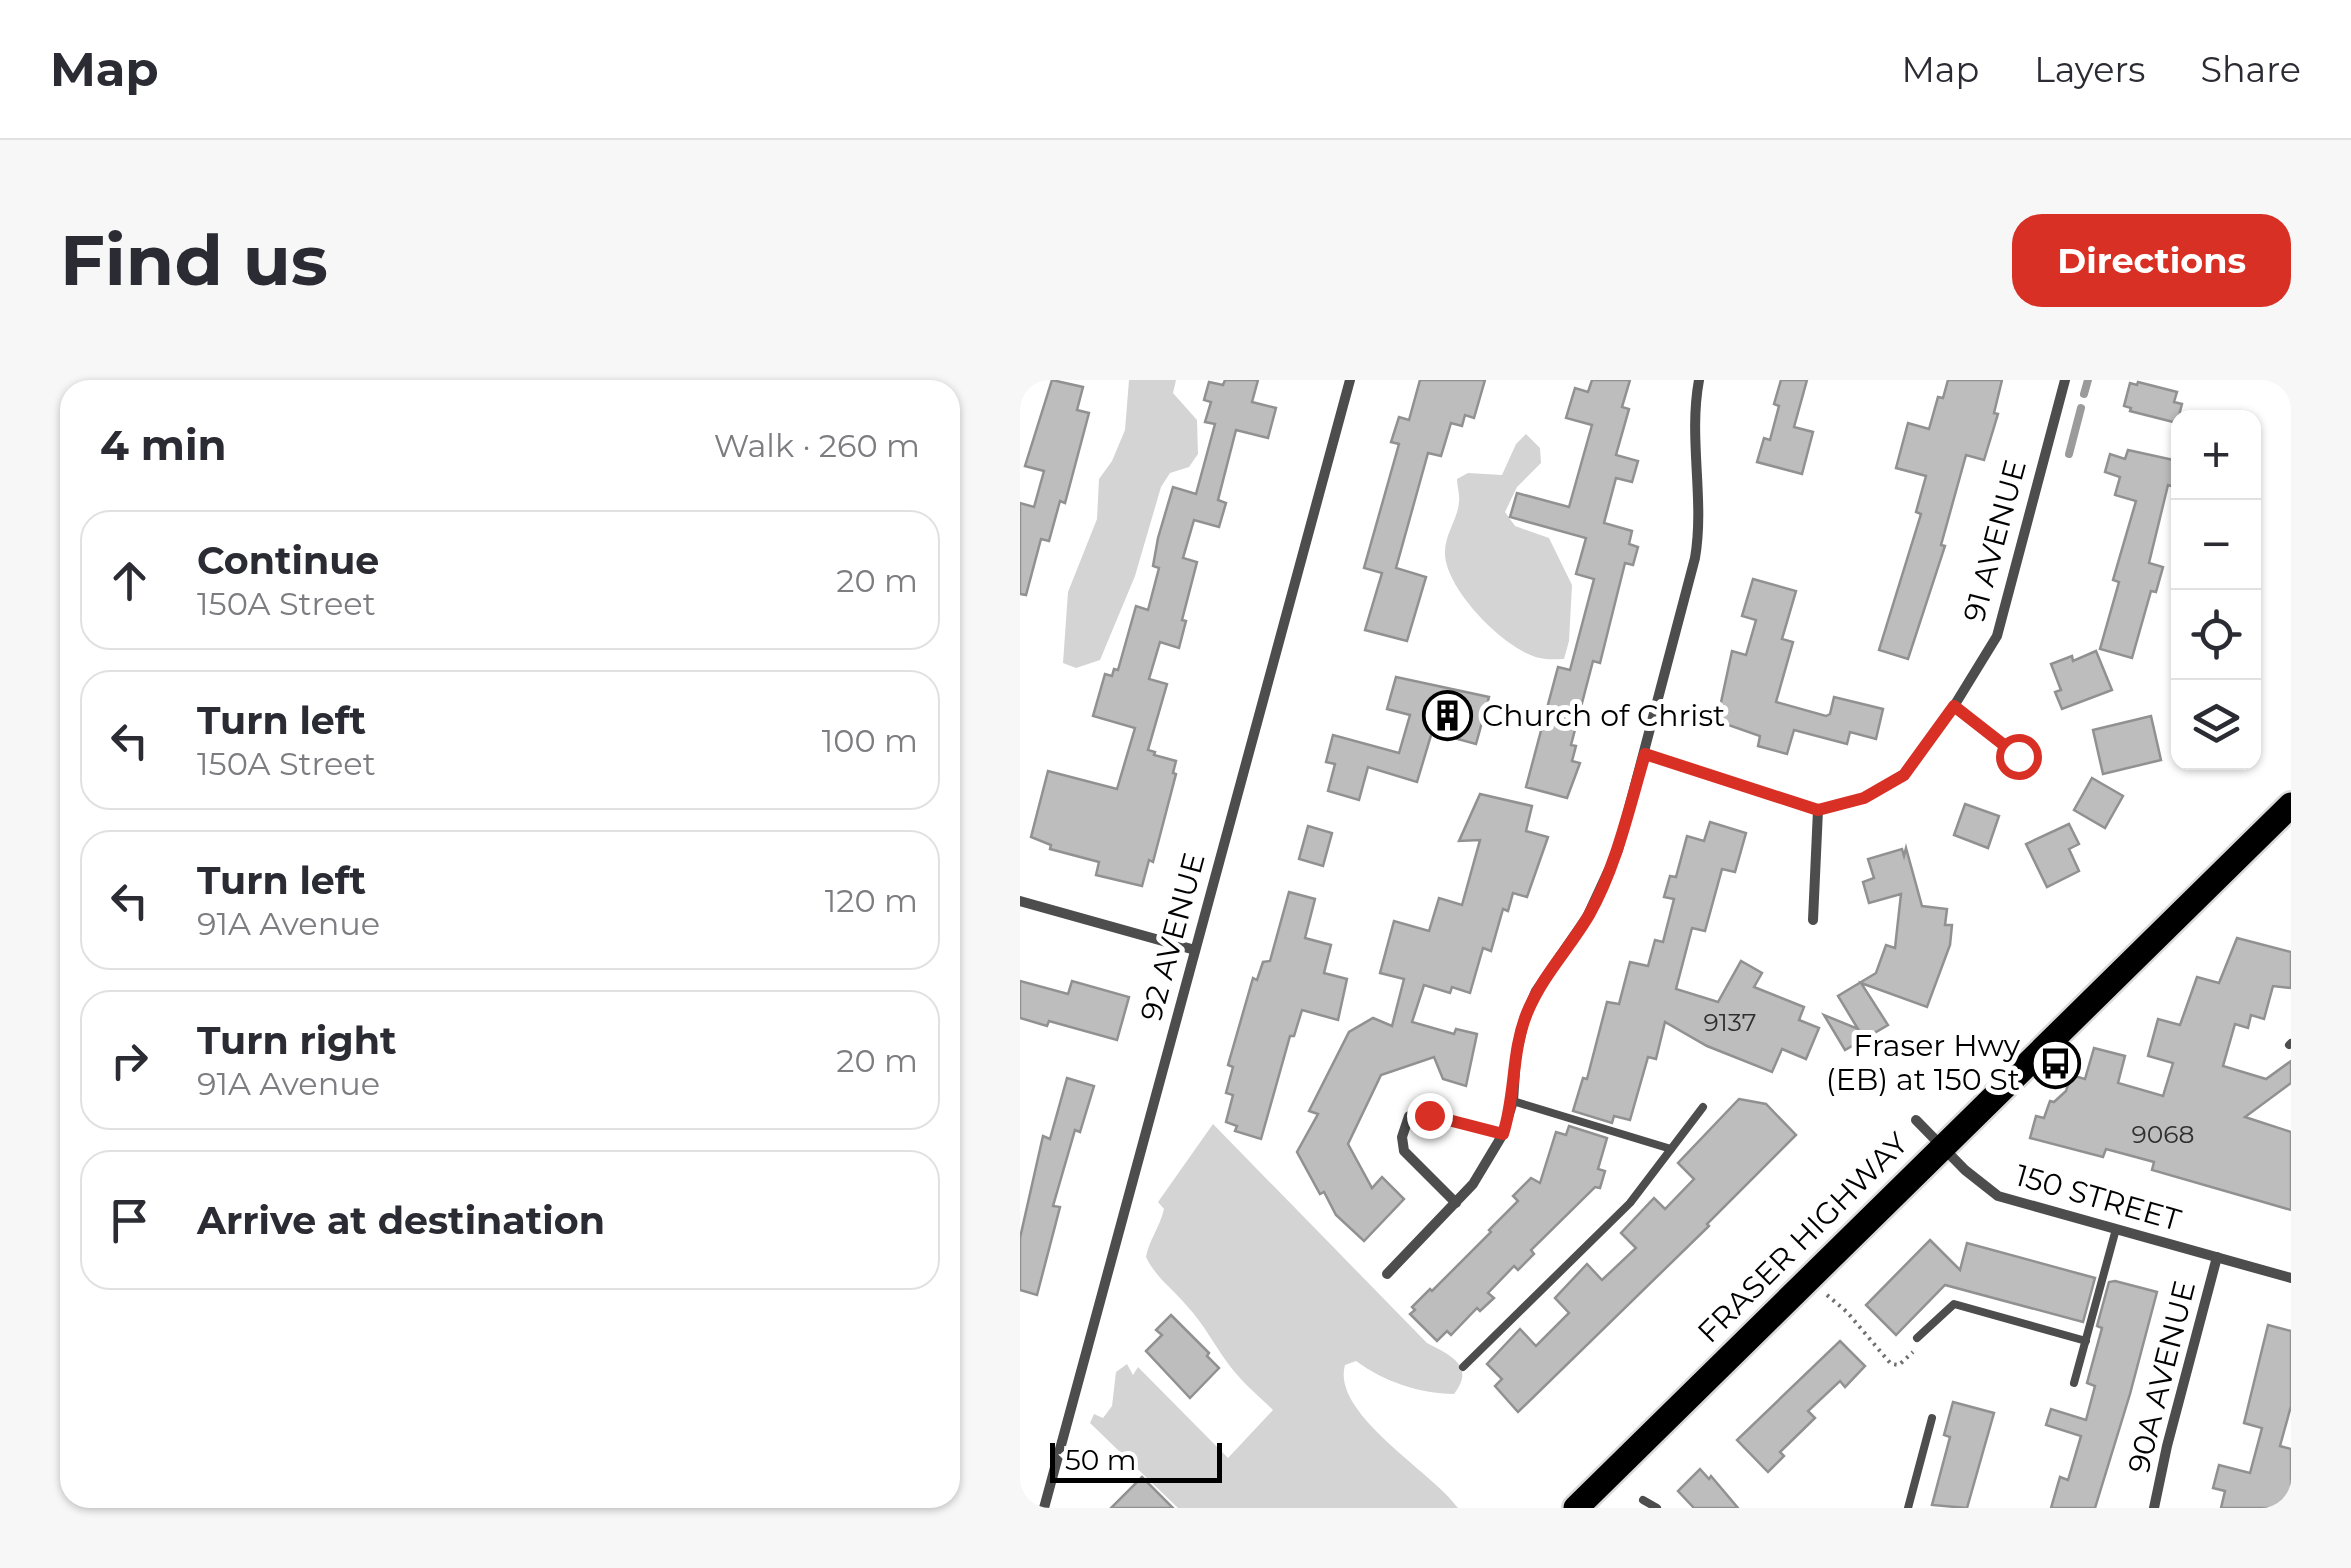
<!DOCTYPE html>
<html lang="en">
<head>
<meta charset="utf-8">
<style>
  body { margin:0; font-family:Montserrat,sans-serif; background:#f7f7f7; color:#2b2b33 }
  .controls { position:absolute; right:30px; top:30px; display:grid; overflow:hidden; border-radius:20px; box-shadow:0 2px 8px #0004 }
  .controls button { width:90px; height:90px; display:grid; place-items:center; padding:0; border:0; border-bottom:2px solid #e1e1e2; background:#fff; color:#2b2b33; font:50px sans-serif }
  .scale { position:absolute; left:30px; bottom:25px; width:172px; box-sizing:border-box; padding-left:10px; border:5px solid #000; border-top:0; font-size:28px; line-height:35px; white-space:nowrap; color:#000; -webkit-text-stroke:8px #fff; paint-order:stroke }
  .stop { position:absolute; width:30px; height:30px; margin:-22px; border:8px solid #d93025; border-radius:50%; background:#fff }
  .stop.end { background:#d93025; border-color:#fff; box-shadow:0 2px 10px #0008 }
  .list { margin:0; padding:0; list-style:none }
  h2 { display:flex; justify-content:space-between; align-items:center; height:130px; margin:0; padding:0 40px; font-size:42px }
  h2 small { font-size:32px; font-weight:400; color:#7c7c81 }
  .list li { display:grid; grid-template-columns:65px 1fr auto; gap:30px; align-items:center; box-sizing:border-box; height:140px; margin:0 20px 20px; padding:0 20px; border:2px solid #e1e1e2; border-radius:30px }
  .list b { display:block; font-size:38px; white-space:nowrap }
  .list p { margin:0; font-size:32px; white-space:nowrap; color:#7c7c81 }
  .list em { font-size:32px; font-style:normal; color:#7c7c81 }
  .icon { flex:none; width:55px; height:55px; fill:none; stroke:currentColor; stroke-width:2; stroke-linecap:round; stroke-linejoin:round }
  .map { position:relative; flex:none; width:1271px; height:1128px; overflow:hidden; border-radius:30px }
  header { display:flex; align-items:center; gap:60px; box-sizing:border-box; height:140px; padding:0 50px; background:#fff; border-bottom:2px solid #e1e1e2 }
  header strong { font-size:48px }
  nav { display:flex; gap:55px; margin-inline-start:auto; font-size:35px }
  .intro { display:flex; align-items:center; justify-content:space-between; box-sizing:border-box; height:240px; padding:0 60px }
  h1 { margin:0; font-size:70px }
  .button { padding:25px 45px; border-radius:30px; background:#d93025; color:#fff; font-size:35px; font-weight:700 }
  main { display:flex; gap:60px; padding:0 60px }
  aside { flex:1; background:#fff; border-radius:30px; box-shadow:0 2px 8px #0004 }
  .map>svg:first-child { display:block }
  .green { fill:#d4d4d4 }
  .lines { fill:none; stroke-linecap:round; stroke-linejoin:round }
  .stream { stroke:#9b9b9b; stroke-width:8 }
  .building { fill:#bdbdbd; stroke:#919191; stroke-width:2.5 }
  .primary-casing { stroke:#dbdbdb; stroke-width:30 }
  .path { stroke:#6f6f6f; stroke-width:4; stroke-dasharray:2.5 5; stroke-linecap:butt }
  .service { stroke:#4d4d4d; stroke-width:8 }
  .minor { stroke:#4d4d4d; stroke-width:10 }
  .primary { stroke:#000; stroke-width:25 }
  .route { stroke:#d93025; stroke-width:12 }
  .labels { text-anchor:middle; stroke-width:10; stroke-linejoin:round; paint-order:stroke }
  .number-label { font-size:25px; fill:#2f2f2f }
  .street-label { font-size:30px; fill:#000; stroke:#fff }
  .poi-label { font-size:30px; fill:#000; stroke:#fff; text-anchor:start }
</style>
</head>
<body>
<header>
<strong>Map</strong>
<nav><a>Map</a><a>Layers</a><a>Share</a></nav>
</header>
<div class="intro"><h1>Find us</h1><a class="button">Directions</a></div>
<main>
<aside>
<h2>4 min<small>Walk · 260 m</small></h2>
<ul class="list">
<li><svg class="icon" aria-label="ahead" viewBox="0 0 24 24"><path d="M12 20V5M6 11l6-6 6 6"/></svg><div><b>Continue</b><p>150A Street</p></div><em>20 m</em></li>
<li><svg class="icon" aria-label="left" viewBox="0 0 24 24"><path d="M17 20v-9H6M10 6l-5 5 5 5"/></svg><div><b>Turn left</b><p>150A Street</p></div><em>100 m</em></li>
<li><svg class="icon" aria-label="left" viewBox="0 0 24 24"><path d="M17 20v-9H6M10 6l-5 5 5 5"/></svg><div><b>Turn left</b><p>91A Avenue</p></div><em>120 m</em></li>
<li><svg class="icon" aria-label="right" viewBox="0 0 24 24"><path d="M7 20v-9h11M14 6l5 5-5 5"/></svg><div><b>Turn right</b><p>91A Avenue</p></div><em>20 m</em></li>
<li><svg class="icon" aria-label="arrive" viewBox="0 0 24 24"><path d="M6 21V4h12l-3 4 3 4H6"/></svg><div><b>Arrive at destination</b></div></li>
</ul>
</aside>
<div class="map">
<svg width="1271" height="1128" viewBox="0 0 1271 1128">
  <rect width="100%" height="100%" fill="#fff"/>
  <!-- green -->
  <g class="green">
    <polygon points="109,0 156,0 153,13 177,40 178,74 169,87 150,93 141,107 115,196 80,280 56,288 43,283 48,212 77,139 79,99 92,81 105,50"/>
    <path d="M506,54L520,68L521,83L497,107L485,132L495,146L529,158L552,205L549,261L544,279C536,279 527,280 520,278C486,271 426,210 425,174C424,155 438,139 439,122C440,115 437,106 437,99L448,93L482,95L496,64Z"/>
    <path d="M193,744L407,963C430,975 456,986 434,1014C398,1013 365,1002 336,981L325,985C311,1034 414,1093 438,1128H158L70,1043L74,1034L83,1038L92,1026L96,992L107,984L113,995L118,987L208,1078L253,1030C240,1017 225,1005 213,990C198,972 185,945 167,926C153,909 136,898 126,877C129,860 140,847 144,829L138,822Z"/>
  </g>
  <g class="lines">
    <!-- stream -->
    <g class="stream">
      <polyline points="1064,14 1068,0"/>
      <polyline points="1049,74 1061,28"/>
    </g>
  </g>
  <!-- building -->
  <g class="building">
    <polygon points="32,0 63,7 57,30 69,33 45,123 40,121 29,161 21,159 6,215 0,214 0,123 14,127 24,91 5,86"/>
    <polygon points="205,0 238,0 232,22 256,28 248,58 216,50 198,120 206,123 199,147 174,140 163,178 177,182 162,240 166,241 159,268 140,262 129,299 147,304 128,370 135,372 134,375 156,381 153,393 156,394 133,482 129,480 122,506 76,495 79,482 30,469 31,465 11,457 28,391 97,409 115,348 73,336 85,294 92,296 94,289 98,290 116,226 128,230 139,188 133,186 138,158 153,107 176,114 195,44 185,42 191,22 184,20 189,2 203,5"/>
    <polygon points="400,0 465,0 454,38 445,35 442,46 431,43 421,76 408,73 376,188 406,197 387,261 345,250 362,193 344,188 379,64 371,62 379,37 389,40"/>
    <polygon points="572,0 610,0 602,27 609,29 596,75 618,81 612,102 596,98 584,143 612,151 609,164 618,167 613,185 605,183 580,283 573,281 551,365 556,366 552,381 560,383 547,418 506,407 538,287 550,290 574,199 556,194 566,158 490,137 497,113 549,127 572,45 546,38 555,8 568,12"/>
    <polygon points="761,0 787,0 774,47 793,52 782,94 737,82 744,58 750,60 759,26 754,24"/>
    <polygon points="928,0 982,0 974,33 978,34 964,80 946,75 921,165 925,166 888,279 859,270 901,134 896,132 906,96 876,88 888,43 909,49 918,17 923,18"/>
    <polygon points="1118,2 1157,12 1154,22 1162,24 1157,43 1110,31 1111,28 1104,26 1110,3 1117,5"/>
    <polygon points="1108,70 1158,81 1158,108 1148,105 1129,183 1143,187 1136,212 1131,211 1112,278 1080,269 1099,202 1093,200 1116,121 1095,115 1100,97 1085,92 1090,74 1105,79"/>
    <polygon points="733,199 776,211 762,259 773,262 756,322 806,336 810,334 814,317 863,329 856,359 830,352 827,364 774,350 767,374 738,366 740,356 697,341 712,271 726,275 736,240 722,236"/>
    <polygon points="1076,271 1092,310 1042,329 1035,312 1041,310 1031,284 1052,276 1053,281"/>
    <polygon points="376,297 469,317 456,364 412,352 397,402 348,387 339,420 308,411 315,384 306,382 313,355 379,373 390,335 367,329"/>
    <polygon points="1131,336 1141,380 1083,394 1073,350"/>
    <polygon points="1072,398 1103,416 1085,448 1054,430"/>
    <polygon points="460,414 512,426 506,451 528,457 507,517 493,513 488,531 483,529 471,571 463,568 450,613 432,607 430,613 404,605 392,642 434,654 436,649 457,654 446,706 423,699 414,677 361,695 328,764 352,808 362,797 384,819 344,861 316,835 304,812 300,814 277,772 298,734 289,731 329,652 353,638 372,646 384,599 360,593 374,541 409,551 419,518 442,525 460,460 439,461"/>
    <polygon points="945,424 979,436 968,468 934,455"/>
    <polygon points="690,442 726,453 715,492 702,489 685,551 672,548 656,609 698,622 721,581 742,593 734,607 784,627 779,640 799,648 786,679 762,669 752,692 687,666 645,642 636,679 628,677 610,740 594,736 592,743 553,731 563,698 567,699 587,622 599,624 610,582 628,586 635,560 643,562 654,519 644,517 650,496 656,497 667,456 684,461"/>
    <polygon points="1049,444 1059,464 1049,469 1059,491 1027,507 1006,464"/>
    <polygon points="288,446 312,453 303,486 279,479"/>
    <polygon points="886,468 902,526 927,529 925,545 932,545 930,565 907,627 841,603 868,645 825,670 804,635 838,649 818,616 856,593 866,565 875,568 881,514 849,523 843,502 854,498 848,479 882,469 884,476"/>
    <polygon points="269,512 295,519 285,558 311,565 304,593 327,599 318,640 282,630 274,656 270,656 241,759 215,751 217,746 206,742 213,715 206,713 213,687 208,685 233,598 237,600 243,582 250,581"/>
    <polygon points="1217,558 1271,572 1271,608 1253,606 1244,639 1231,635 1228,648 1215,644 1203,686 1246,699 1271,681 1271,703 1225,737 1271,752 1271,830 1132,790 1134,782 1086,769 1083,777 1010,758 1016,736 1024,738 1030,721 1034,722 1046,711 1051,695 1065,699 1074,668 1105,676 1098,703 1143,716 1153,683 1128,676 1138,639 1160,645 1177,597 1199,603"/>
    <polygon points="0,601 48,614 52,601 109,617 97,660 29,641 27,646 0,638"/>
    <polygon points="47,698 74,706 60,752 55,750 33,826 40,827 17,915 0,910 0,858 23,756 30,759"/>
    <polygon points="719,719 746,724 776,755 687,844 689,846 498,1032 475,1006 482,999 467,984 500,949 516,966 549,933 535,918 567,884 582,900 616,868 601,853 634,818 645,829 674,799 658,783"/>
    <polygon points="549,746 587,758 578,789 585,791 580,808 575,807 511,870 514,874 498,890 494,886 468,913 474,918 460,931 457,928 431,955 427,951 417,961 390,934 395,930 392,927 410,909 412,911 471,852 469,850 498,821 493,816 511,798 520,803 536,752 546,755"/>
    <polygon points="910,860 940,890 947,863 1075,898 1063,942 925,905 876,955 846,925"/>
    <polygon points="1095,901 1137,912 1110,1014 1075,1128 1031,1128 1040,1097 1048,1100 1061,1056 1026,1045 1031,1029 1066,1040 1075,1006 1067,1003 1082,948 1077,946 1089,902"/>
    <polygon points="151,935 189,973 187,976 199,988 170,1018 126,971 142,955 136,950"/>
    <polygon points="1248,945 1271,951 1271,1026 1260,1066 1271,1069 1271,1128 1201,1128 1205,1111 1193,1108 1199,1085 1230,1093 1242,1048 1224,1043"/>
    <polygon points="820,961 845,986 825,1007 820,1001 788,1031 795,1038 760,1072 764,1076 748,1092 717,1060"/>
    <polygon points="933,1022 974,1033 947,1128 912,1125 930,1057 924,1055"/>
    <polygon points="680,1089 689,1099 691,1096 718,1128 674,1128 658,1111"/>
    <polygon points="122,1097 153,1128 91,1128"/>
  </g>
  <g class="lines">
    <defs>
      <polyline id="primary" points="556,1128 1271,425"/>
    </defs>
    <!-- primary casing -->
    <use href="#primary" class="primary-casing"/>
    <!-- path -->
    <polyline class="path" points="807,915 827,932 871,984 879,985 893,972"/>
    <!-- service -->
    <g class="service">
      <polyline points="1269,665 1271,663"/>
      <polyline points="493,721 651,769"/>
      <polyline points="897,958 934,924 1066,961"/>
      <polyline points="443,987 610,823 683,727"/>
      <polyline points="1054,1003 1096,849"/>
      <polyline points="623,1120 637,1128"/>
      <polyline points="888,1128 912,1038"/>
    </g>
    <!-- minor -->
    <g class="minor">
      <polyline points="934,326 998,377"/>
      <polyline points="625,374 798,430 844,418 884,395 934,326 977,256 1045,0"/>
      <polyline points="0,521 175,570"/>
      <polyline points="793,540 798,430"/>
      <polyline points="896,740 945,790 978,816 1271,898"/>
      <polyline points="436,823 384,771 382,757 389,736 400,733 483,754"/>
      <path d="M367,894L453,804L483,754L493,721L496,676L505,637L516,611L567,537L598,470L675,178C685,119 668,59 679,0"/>
      <polyline points="24,1128 330,0"/>
      <polyline points="1134,1128 1147,1066 1197,877"/>
    </g>
    <!-- primary -->
    <use href="#primary" class="primary"/>
  </g>
  <g class="lines">
    <!-- route -->
    <path class="route" d="M409,735L483,754C496,715 491,672 507,633C522,596 549,569 569,535C597,485 609,428 625,374L798,430L844,418L884,395L934,326L998,376"/>
  </g>
  <!-- icons -->
  <defs>
    <symbol id="building-ring" viewBox="-11 -11 22 22"><circle r="9.5" fill="#fff" stroke="#000" stroke-width="1.5"/><path d="M-4-6H4V6H1V3H-1V6H-4ZM-2.5-4.3h1.7v1.8h-1.7ZM.8-4.3h1.7v1.8H.8ZM-2.5-1h1.7V.8h-1.7ZM.8-1h1.7V.8H.8Z" fill="#000"/></symbol>
    <symbol id="bus-ring" viewBox="-11 -11 22 22"><circle r="9.5" fill="#fff" stroke="#000" stroke-width="1.5"/><path d="M-5-6H5V4H4V6H2V4H-2V6H-4V4H-5ZM-3.5-4V0h7V-4ZM-3.5 1.2v1.5H-2V1.2ZM2 1.2v1.5H3.5V1.2Z" fill="#000"/></symbol>
  </defs>
  <g fill-rule="evenodd">
    <use href="#building-ring" x="400" y="308" width="55" height="55"/>
    <use href="#bus-ring" x="1008" y="656" width="55" height="55"/>
  </g>
  <g class="labels">
    <!-- number labels -->
    <g class="number-label">
      <text x="710" y="651">9137</text>
      <text x="1143" y="763">9068</text>
    </g>
    <!-- street labels -->
    <g class="street-label">
      <text transform="translate(975 161) rotate(-75)" y="10">91 AVENUE</text>
      <text transform="translate(153 557) rotate(-75)" y="10">92 AVENUE</text>
      <text transform="translate(1078 818) rotate(16)" y="10">150 STREET</text>
      <text transform="translate(783 858) rotate(-45)" y="10">FRASER HIGHWAY</text>
      <text transform="translate(1142 997) rotate(-76)" y="10">90A AVENUE</text>
    </g>
    <!-- poi labels -->
    <g class="poi-label">
      <text x="462" y="346">Church of Christ</text>
      <text x="1000" y="676" text-anchor="end">Fraser Hwy<tspan x="1000" dy="34">(EB) at 150 St</tspan></text>
    </g>
  </g>
</svg>
<div class="controls">
<button>+</button>
<button>−</button>
<button><svg class="icon" aria-label="locate" viewBox="0 0 24 24"><circle cx="12" cy="12" r="6"/><path d="M12 2v4M12 18v4M2 12h4M18 12h4"/></svg></button>
<button><svg class="icon" aria-label="layers" viewBox="0 0 24 24"><path d="M12 4l9 5-9 5-9-5zM3 14l9 5 9-5"/></svg></button>
</div>
<div class="scale">50 m</div>
<div class="stop" style="left:998px;top:376px"></div>
<div class="stop end" style="left:409px;top:735px"></div>
</div>
</main>
</body>
</html>
